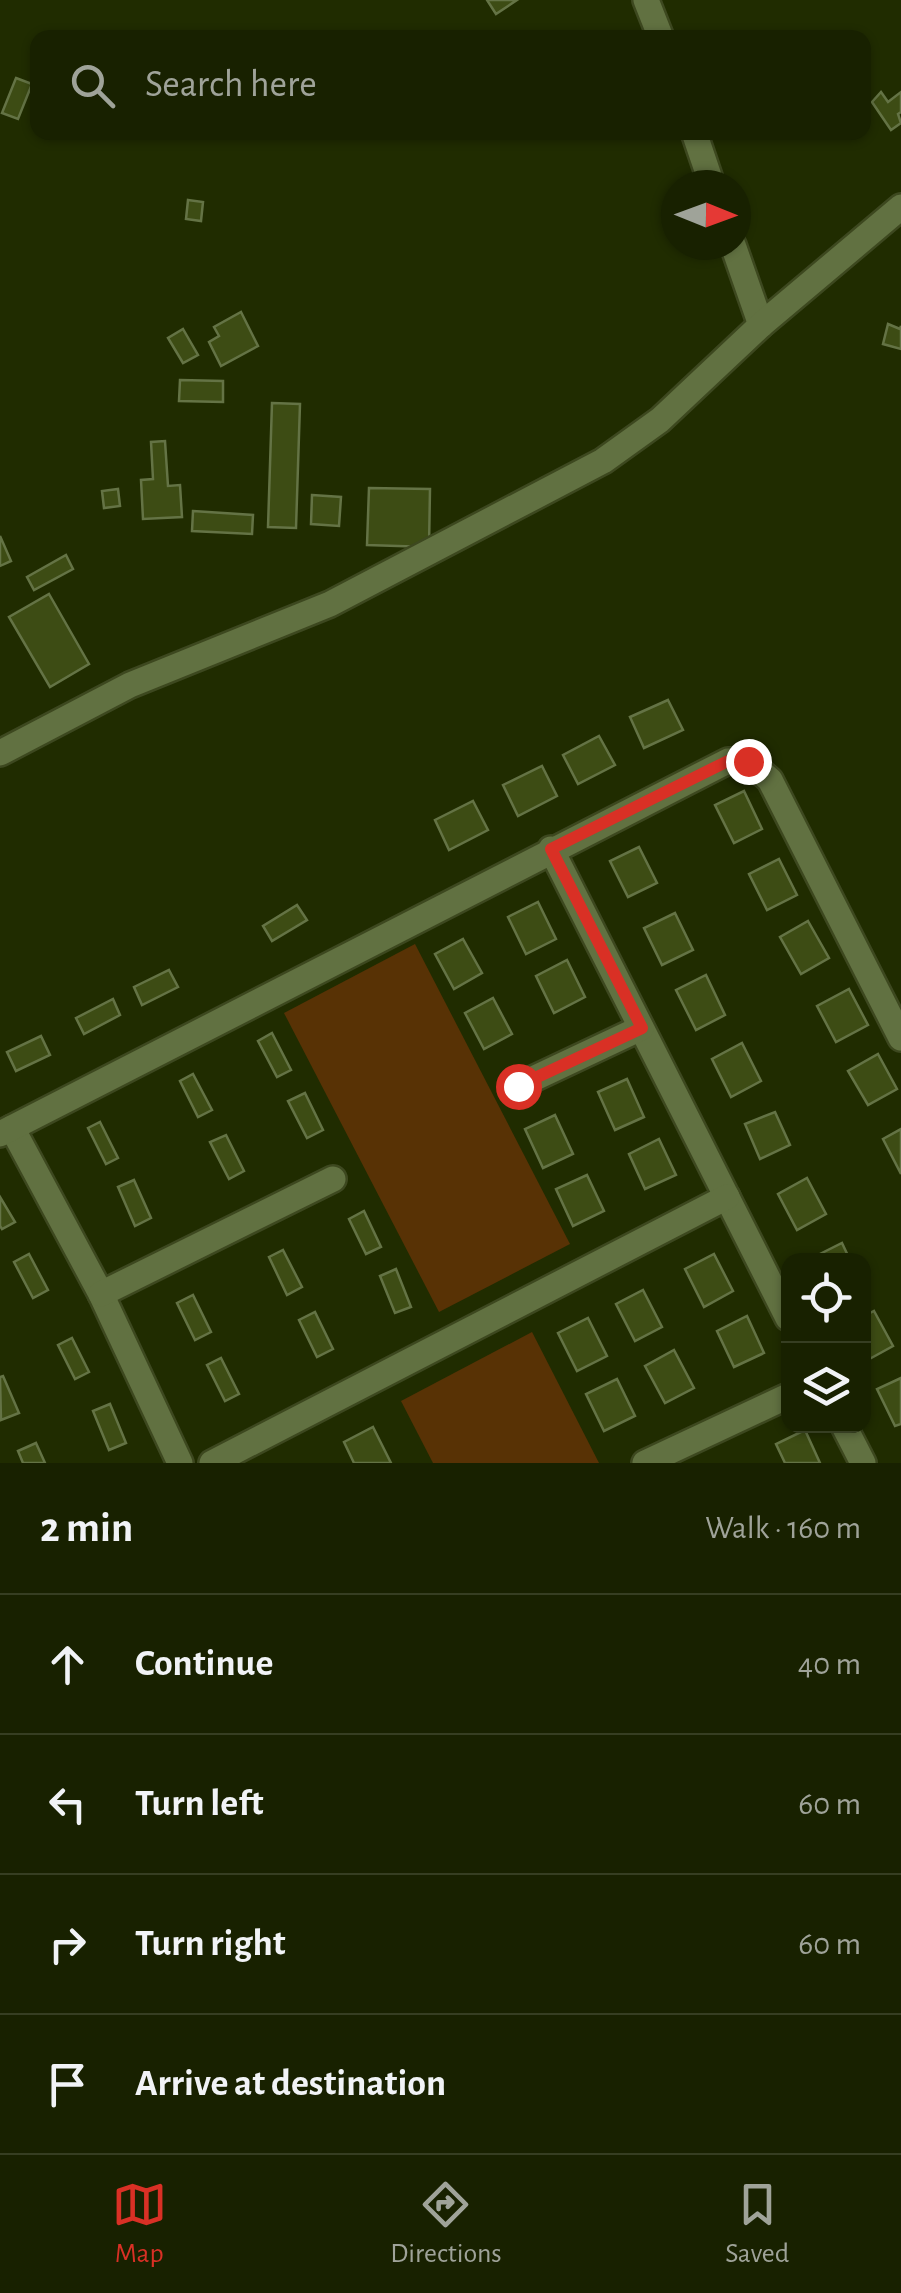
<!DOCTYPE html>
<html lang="en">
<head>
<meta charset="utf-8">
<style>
  body { margin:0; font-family:"Alegreya Sans",sans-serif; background:#252e0f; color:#f1f3f6 }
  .controls { position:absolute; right:30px; bottom:30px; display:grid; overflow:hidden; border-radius:20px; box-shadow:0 2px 8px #0004 }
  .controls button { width:90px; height:90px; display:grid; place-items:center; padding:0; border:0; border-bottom:2px solid #363e22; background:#182100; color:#f1f3f6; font:50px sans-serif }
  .compass { position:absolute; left:661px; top:170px; width:90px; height:90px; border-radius:50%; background:#182100; box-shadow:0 2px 8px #0004; rotate:91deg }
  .stop { position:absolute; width:30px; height:30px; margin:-22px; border:8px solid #d93025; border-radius:50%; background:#fff }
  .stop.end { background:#d93025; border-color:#fff; box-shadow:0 2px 10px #0008 }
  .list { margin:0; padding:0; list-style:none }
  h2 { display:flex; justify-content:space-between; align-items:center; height:130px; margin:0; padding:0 40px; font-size:42px }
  h2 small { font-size:32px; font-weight:400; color:#9fa399 }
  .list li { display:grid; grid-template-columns:65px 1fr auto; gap:30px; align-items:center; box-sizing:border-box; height:140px; padding:0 40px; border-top:2px solid #363e22 }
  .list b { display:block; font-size:38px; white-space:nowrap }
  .list em { font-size:32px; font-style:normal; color:#9fa399 }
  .icon { flex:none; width:55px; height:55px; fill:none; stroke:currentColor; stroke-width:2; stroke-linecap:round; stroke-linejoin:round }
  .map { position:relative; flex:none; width:901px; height:1463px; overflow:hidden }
  .search { position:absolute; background:#182100; box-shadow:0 2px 8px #0004; left:30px; right:30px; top:30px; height:110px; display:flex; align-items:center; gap:25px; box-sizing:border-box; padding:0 35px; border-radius:20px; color:#9fa399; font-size:38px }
  .sheet { height:690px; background:#182100 }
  nav { display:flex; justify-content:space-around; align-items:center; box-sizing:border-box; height:140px; border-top:2px solid #363e22; background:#182100; font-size:28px; color:#9fa399 }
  nav a { display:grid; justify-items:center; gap:5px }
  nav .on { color:#d93025 }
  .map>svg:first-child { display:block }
  .green { fill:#583205 }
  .building { fill:#3d4c14; stroke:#647345; stroke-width:2.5 }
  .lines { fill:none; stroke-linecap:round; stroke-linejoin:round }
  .minor-casing { stroke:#3d481f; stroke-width:30 }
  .minor { stroke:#617141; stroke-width:25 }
  .route { stroke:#d93025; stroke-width:12 }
</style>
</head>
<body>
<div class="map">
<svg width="901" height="1463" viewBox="0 0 901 1463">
  <rect width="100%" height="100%" fill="#202c00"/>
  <!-- green -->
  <g class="green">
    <polygon points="415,944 570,1244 439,1312 284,1013"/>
    <polygon points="532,1332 599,1463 433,1463 401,1401"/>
  </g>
  <!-- building -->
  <g class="building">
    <polygon points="487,0 517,0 496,14"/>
    <polygon points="16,78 32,84 18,119 2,113"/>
    <polygon points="881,92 888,102 901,92 901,112 898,114 901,123 891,130 872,102"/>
    <polygon points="188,200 203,202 201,221 186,219"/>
    <polygon points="241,312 258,346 221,366 209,342 219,336 214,327"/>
    <polygon points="888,324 900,329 901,326 901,349 883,344"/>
    <polygon points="183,329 198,355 183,363 168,338"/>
    <polygon points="180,380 223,381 223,402 179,401"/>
    <polygon points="272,403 300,404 296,528 268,527"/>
    <polygon points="165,441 168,486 180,485 182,517 143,519 141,480 153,479 151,442"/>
    <polygon points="369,488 430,489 429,547 367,545"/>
    <polygon points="118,489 120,506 104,508 102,491"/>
    <polygon points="312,495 341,497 339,526 311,524"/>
    <polygon points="193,511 253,515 252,534 192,531"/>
    <polygon points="0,536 11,561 0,566"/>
    <polygon points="66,555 73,569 34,590 27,577"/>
    <polygon points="49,594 89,664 50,687 9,617"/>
    <polygon points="668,700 683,730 644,748 630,717"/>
    <polygon points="599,736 615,765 578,784 563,755"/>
    <polygon points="542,766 557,796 518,816 503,785"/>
    <polygon points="744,791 762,829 734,843 715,805"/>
    <polygon points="473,801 488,830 449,850 435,820"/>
    <polygon points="639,847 657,883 628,897 610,861"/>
    <polygon points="779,859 797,895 767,910 749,874"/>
    <polygon points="538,902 556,939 526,954 508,917"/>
    <polygon points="297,905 307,920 272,941 263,926"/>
    <polygon points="675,913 693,950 662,965 644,928"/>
    <polygon points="808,921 829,958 801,974 780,937"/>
    <polygon points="463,939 482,973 454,989 435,954"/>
    <polygon points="567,960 585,997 554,1013 536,976"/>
    <polygon points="169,970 178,987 142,1005 134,987"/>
    <polygon points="706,975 725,1015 696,1030 676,990"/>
    <polygon points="849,989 868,1025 836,1042 817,1006"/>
    <polygon points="493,998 512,1034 484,1049 465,1013"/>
    <polygon points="113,999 120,1015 84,1034 76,1018"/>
    <polygon points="272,1033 291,1070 277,1077 258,1041"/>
    <polygon points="41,1036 50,1055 16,1071 7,1052"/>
    <polygon points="742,1043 761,1081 731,1097 712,1059"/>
    <polygon points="878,1054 897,1089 868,1105 848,1071"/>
    <polygon points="193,1074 212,1110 198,1117 180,1081"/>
    <polygon points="627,1079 644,1117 615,1130 598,1092"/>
    <polygon points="305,1093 323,1130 307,1138 288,1101"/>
    <polygon points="775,1112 790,1145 760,1159 745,1124"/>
    <polygon points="555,1115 573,1154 543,1168 525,1129"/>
    <polygon points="100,1122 118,1158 106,1164 88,1128"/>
    <polygon points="901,1129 901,1174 883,1139"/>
    <polygon points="226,1135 244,1171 229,1179 210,1142"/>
    <polygon points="659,1139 676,1175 645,1189 629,1154"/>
    <polygon points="587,1175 604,1211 573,1226 556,1189"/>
    <polygon points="807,1178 826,1214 797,1230 778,1194"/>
    <polygon points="134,1180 151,1218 135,1226 118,1187"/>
    <polygon points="0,1197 15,1222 2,1229 0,1226"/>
    <polygon points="364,1211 381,1247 366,1254 349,1219"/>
    <polygon points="842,1243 850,1260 813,1260 812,1258"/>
    <polygon points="283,1250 302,1287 287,1295 269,1257"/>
    <polygon points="29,1254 48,1290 33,1298 14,1262"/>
    <polygon points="714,1254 733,1291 704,1307 685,1269"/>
    <polygon points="396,1269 411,1307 395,1313 380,1276"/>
    <polygon points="643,1290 662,1327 635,1341 616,1304"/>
    <polygon points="193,1295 211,1332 195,1340 177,1303"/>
    <polygon points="874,1311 893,1346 864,1362 864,1316"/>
    <polygon points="315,1312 333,1349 317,1357 299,1320"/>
    <polygon points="747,1316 764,1353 734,1367 717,1331"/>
    <polygon points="588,1318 607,1356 577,1371 558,1333"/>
    <polygon points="72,1338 89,1372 75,1379 58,1345"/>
    <polygon points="674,1350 694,1388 665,1403 645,1366"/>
    <polygon points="221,1358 239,1394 225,1401 207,1365"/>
    <polygon points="3,1376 19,1413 1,1420 0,1377"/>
    <polygon points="901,1378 901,1424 895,1426 877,1389"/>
    <polygon points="617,1379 635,1416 604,1431 586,1394"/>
    <polygon points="110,1404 126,1443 109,1450 93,1411"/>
    <polygon points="373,1427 391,1463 354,1463 344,1442"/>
    <polygon points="805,1430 820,1463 785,1463 776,1444"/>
    <polygon points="36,1443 45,1463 23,1463 18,1451"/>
  </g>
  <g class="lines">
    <defs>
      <g id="minor">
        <polyline points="646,0 661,38"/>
        <polyline points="694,132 712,185"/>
        <polyline points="733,245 761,325"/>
        <polyline points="0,753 130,685 330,604 603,461 660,420 761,325 901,207"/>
        <polyline points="551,849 788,1318"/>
        <polyline points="518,1086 641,1028"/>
        <polyline points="12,1128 101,1294 180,1463"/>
        <polyline points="0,1134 728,761 748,761 770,780 901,1038"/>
        <polyline points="101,1294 333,1179"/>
        <polyline points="844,1426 863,1463"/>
        <polyline points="212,1463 727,1197"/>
        <polyline points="645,1463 788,1396"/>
      </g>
    </defs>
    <!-- minor casing -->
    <use href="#minor" class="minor-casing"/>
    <!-- minor -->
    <use href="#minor" class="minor"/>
  </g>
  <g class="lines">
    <!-- route -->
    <polyline class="route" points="518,1086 642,1028 551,849 728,761 748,761"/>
  </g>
</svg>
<div class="controls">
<button><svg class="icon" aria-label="locate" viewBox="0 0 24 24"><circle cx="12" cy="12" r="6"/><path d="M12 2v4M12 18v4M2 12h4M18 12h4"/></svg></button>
<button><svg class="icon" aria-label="layers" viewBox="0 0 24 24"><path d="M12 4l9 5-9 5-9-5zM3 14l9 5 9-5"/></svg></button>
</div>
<svg class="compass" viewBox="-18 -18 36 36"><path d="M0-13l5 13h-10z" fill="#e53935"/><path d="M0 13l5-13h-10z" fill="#9fa399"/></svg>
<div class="stop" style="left:518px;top:1086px"></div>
<div class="stop end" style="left:748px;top:761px"></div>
<div class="search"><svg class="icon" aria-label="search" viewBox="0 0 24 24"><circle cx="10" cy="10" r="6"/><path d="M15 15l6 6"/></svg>Search here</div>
</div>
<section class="sheet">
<h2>2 min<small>Walk · 160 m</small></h2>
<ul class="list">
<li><svg class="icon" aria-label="ahead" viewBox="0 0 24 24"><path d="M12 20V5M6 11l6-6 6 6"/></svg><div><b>Continue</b></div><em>40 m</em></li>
<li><svg class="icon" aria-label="left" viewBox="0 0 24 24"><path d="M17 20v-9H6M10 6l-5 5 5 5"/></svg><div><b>Turn left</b></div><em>60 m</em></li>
<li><svg class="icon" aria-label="right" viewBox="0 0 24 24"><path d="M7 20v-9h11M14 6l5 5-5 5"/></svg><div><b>Turn right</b></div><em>60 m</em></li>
<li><svg class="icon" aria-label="arrive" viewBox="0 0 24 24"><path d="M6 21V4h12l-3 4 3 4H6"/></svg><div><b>Arrive at destination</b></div></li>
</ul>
</section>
<nav>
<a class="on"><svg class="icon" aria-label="map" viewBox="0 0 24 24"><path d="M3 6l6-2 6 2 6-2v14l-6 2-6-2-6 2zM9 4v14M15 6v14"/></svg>Map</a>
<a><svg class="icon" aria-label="directions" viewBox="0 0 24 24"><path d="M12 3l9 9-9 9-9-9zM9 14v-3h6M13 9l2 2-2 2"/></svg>Directions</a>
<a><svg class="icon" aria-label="saved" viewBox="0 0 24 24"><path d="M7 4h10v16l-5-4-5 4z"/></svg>Saved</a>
</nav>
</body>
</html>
